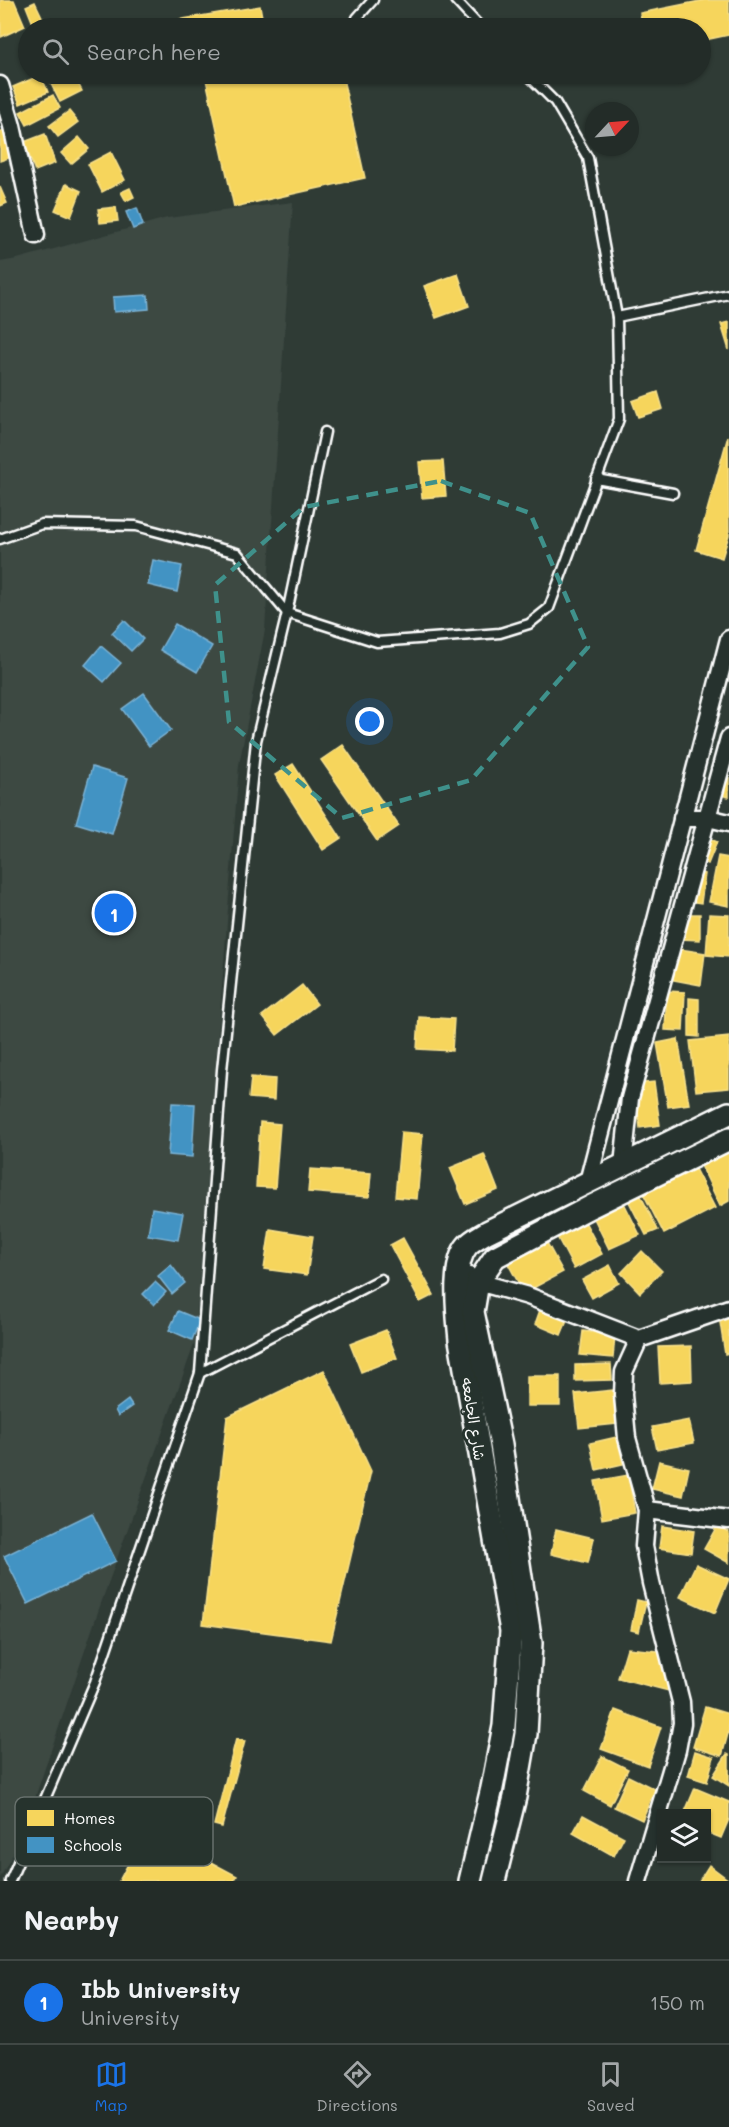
<!DOCTYPE html>
<html lang="en">
<head>
<meta charset="utf-8">
<style>
  body { margin:0; font-family:Mali,"Playpen Sans Arabic",sans-serif; background:#2b3430; color:#f1f3f6 }
  .controls { position:absolute; right:18px; bottom:18px; display:grid; overflow:hidden; border-radius:0px; box-shadow:0 2px 4px #0004 }
  .controls button { width:54px; height:54px; display:grid; place-items:center; padding:0; border:0; border-bottom:2px solid #404845; background:#232c28; color:#f1f3f6; font:30px sans-serif }
  .compass { position:absolute; left:585px; top:102px; width:54px; height:54px; border-radius:50%; background:#232c28; box-shadow:0 2px 4px #0004; rotate:64deg }
  .you { position:absolute; left:370px; top:722px; width:21px; height:21px; margin:-15px; border:4px solid #fff; border-radius:50%; background:#1a73e8; box-shadow:0 0 0 9px #1a73e833 }
  .badge { display:grid; place-items:center; width:39px; height:39px; border-radius:50%; background:#1a73e8; color:#fff; font-size:20px; font-weight:700 }
  .pin { position:absolute; translate:-50% -50%; border:3px solid #fff; box-shadow:0 2px 6px #0006 }
  .list { margin:0; padding:0; list-style:none }
  h2 { display:flex; justify-content:space-between; align-items:center; height:78px; margin:0; padding:0 24px; font-size:26px }
  h2 small { font-size:20px; font-weight:400; color:#a3a7a8 }
  .list li { display:grid; grid-template-columns:39px 1fr auto; gap:18px; align-items:center; box-sizing:border-box; height:84px; padding:0 24px; border-top:2px solid #404845 }
  .list b { display:block; font-size:22px; white-space:nowrap }
  .list p { margin:0; font-size:20px; white-space:nowrap; color:#a3a7a8 }
  .list em { font-size:20px; font-style:normal; color:#a3a7a8 }
  .icon { flex:none; width:33px; height:33px; fill:none; stroke:currentColor; stroke-width:2; stroke-linecap:round; stroke-linejoin:round }
  .map { position:relative; flex:none; width:729px; height:1881px; overflow:hidden }
  .search { position:absolute; background:#232c28; box-shadow:0 2px 4px #0004; left:18px; right:18px; top:18px; height:66px; display:flex; align-items:center; gap:15px; box-sizing:border-box; padding:0 21px; border-radius:33px; color:#a3a7a8; font-size:22px }
  .sheet { height:162px; background:#232c28 }
  nav { display:flex; justify-content:space-around; align-items:center; box-sizing:border-box; height:84px; border-top:2px solid #404845; background:#232c28; font-size:16px; color:#a3a7a8 }
  nav a { display:grid; justify-items:center; gap:3px }
  nav .on { color:#1a73e8 }
  .map>svg:first-child { display:block }
  .built { fill:#3c4842 }
  .homes { fill:#f6d55c; stroke:#f9e28d; stroke-width:1.5 }
  .schools { fill:#4393c3; stroke:#7bb3d5; stroke-width:1.5 }
  .lines { fill:none; stroke-linecap:round; stroke-linejoin:round }
  .service-casing { stroke:#fff; stroke-width:13 }
  .minor-casing { stroke:#fff; stroke-width:21 }
  .tertiary-casing { stroke:#fff; stroke-width:26 }
  .service { stroke:#26332d; stroke-width:8 }
  .minor { stroke:#26332d; stroke-width:16 }
  .tertiary { stroke:#26332d; stroke-width:21 }
  .marked { fill:none; stroke:#3f918b; stroke-width:4.5; stroke-dasharray:12 8; stroke-linejoin:round }
  .labels { text-anchor:middle; stroke-width:6; stroke-linejoin:round; paint-order:stroke }
  .street-label { font-size:15px; fill:#fff; stroke:#26332d }
  .key { fill:#26332d; stroke:#67706c; stroke-width:1.5 }
  .key-label { font-size:16px; fill:#fff }
</style>
</head>
<body>
<div class="map">
<svg width="729" height="1881" viewBox="0 0 729 1881">
  <rect width="100%" height="100%" fill="#2f3b35"/>
  <filter id="ink" filterUnits="userSpaceOnUse"><feTurbulence type="fractalNoise" baseFrequency=".0167" numOctaves="2"/><feDisplacementMap in="SourceGraphic" scale="12" xChannelSelector="R" yChannelSelector="G"/><feConvolveMatrix kernelMatrix="1 2 1 2 8 2 1 2 1" color-interpolation-filters="sRGB"/></filter>
  <g filter="url(#ink)">
    <!-- built -->
    <polygon class="built" points="293,202 265,630 239,765 195,1342 99,1609 21,1839 0,1878 0,262 17,259 167,218"/>
    <!-- homes -->
    <g class="homes">
      <polygon points="0,0 14,0 25,26 1,37"/>
      <polygon points="705,0 729,0 729,35 700,41 700,28 643,28 640,13"/>
      <polygon points="35,2 44,21 34,26 26,6"/>
      <polygon points="260,6 264,28 178,28 176,20"/>
      <polygon points="46,74 73,74 82,91 60,102"/>
      <polygon points="213,74 342,74 365,178 234,207 205,75"/>
      <polygon points="41,75 48,92 20,104 13,87"/>
      <polygon points="53,95 60,108 27,125 20,112"/>
      <polygon points="69,111 78,122 58,137 49,126"/>
      <polygon points="4,130 14,156 0,161 0,132"/>
      <polygon points="45,134 55,163 35,171 24,142"/>
      <polygon points="79,137 89,149 71,164 61,153"/>
      <polygon points="111,152 125,180 102,192 88,164"/>
      <polygon points="66,184 81,191 71,217 55,210"/>
      <polygon points="0,187 7,203 0,206"/>
      <polygon points="130,188 134,197 126,201 121,192"/>
      <polygon points="116,207 118,221 100,223 98,209"/>
      <polygon points="458,274 469,306 436,318 424,286"/>
      <polygon points="729,322 729,350 721,324"/>
      <polygon points="658,392 663,409 638,417 632,401"/>
      <polygon points="728,436 729,535 722,558 696,550"/>
      <polygon points="443,461 446,496 422,498 419,462"/>
      <polygon points="343,745 399,826 377,841 321,760"/>
      <polygon points="729,758 729,797 720,795"/>
      <polygon points="293,764 341,838 323,850 275,775"/>
      <polygon points="704,836 717,842 708,864 694,858"/>
      <polygon points="718,856 729,858 729,906 709,902"/>
      <polygon points="686,871 705,874 701,903 682,900"/>
      <polygon points="680,914 700,914 700,940 680,939"/>
      <polygon points="709,914 729,915 729,957 706,955"/>
      <polygon points="673,948 705,953 701,985 668,979"/>
      <polygon points="302,985 317,1004 277,1035 262,1016"/>
      <polygon points="667,991 685,992 683,1031 665,1030"/>
      <polygon points="689,998 699,999 699,1037 689,1036"/>
      <polygon points="419,1017 454,1019 452,1051 417,1049"/>
      <polygon points="729,1037 729,1088 696,1091 690,1041"/>
      <polygon points="678,1039 689,1104 668,1107 657,1043"/>
      <polygon points="251,1077 275,1079 274,1100 249,1098"/>
      <polygon points="654,1082 660,1125 640,1128 635,1084"/>
      <polygon points="260,1122 280,1124 275,1188 256,1187"/>
      <polygon points="401,1132 423,1134 417,1199 395,1197"/>
      <polygon points="729,1147 729,1201 720,1206 699,1161"/>
      <polygon points="484,1154 498,1190 465,1204 450,1168"/>
      <polygon points="693,1165 715,1208 664,1234 642,1191"/>
      <polygon points="310,1169 371,1173 369,1197 308,1192"/>
      <polygon points="637,1188 658,1230 646,1235 625,1194"/>
      <polygon points="617,1189 640,1235 609,1249 587,1204"/>
      <polygon points="581,1214 602,1254 574,1269 553,1229"/>
      <polygon points="270,1229 313,1236 307,1275 264,1269"/>
      <polygon points="540,1230 563,1272 524,1293 501,1251"/>
      <polygon points="403,1238 434,1295 420,1302 390,1245"/>
      <polygon points="642,1251 662,1271 640,1293 621,1273"/>
      <polygon points="610,1265 619,1283 592,1298 582,1280"/>
      <polygon points="729,1309 729,1353 725,1354 718,1310"/>
      <polygon points="540,1310 567,1321 561,1335 535,1324"/>
      <polygon points="386,1330 397,1358 361,1372 350,1344"/>
      <polygon points="583,1331 615,1335 613,1358 580,1355"/>
      <polygon points="691,1346 692,1381 660,1383 658,1347"/>
      <polygon points="611,1364 612,1380 575,1381 575,1365"/>
      <polygon points="324,1370 371,1471 331,1641 203,1624 227,1417"/>
      <rect x="527" y="1376" width="33" height="30"/>
      <polygon points="613,1390 617,1424 579,1428 575,1394"/>
      <polygon points="689,1420 694,1443 657,1450 652,1427"/>
      <polygon points="617,1437 623,1464 596,1470 590,1443"/>
      <polygon points="659,1461 689,1468 683,1496 652,1489"/>
      <polygon points="628,1475 635,1513 602,1519 595,1481"/>
      <polygon points="662,1526 694,1531 691,1553 659,1548"/>
      <polygon points="717,1526 729,1532 729,1563 704,1549"/>
      <polygon points="556,1529 594,1538 588,1563 551,1554"/>
      <polygon points="696,1564 729,1579 715,1613 680,1597"/>
      <polygon points="637,1600 646,1602 639,1632 631,1630"/>
      <polygon points="627,1648 667,1652 669,1691 618,1678"/>
      <polygon points="705,1707 729,1714 729,1730 722,1756 693,1747"/>
      <polygon points="615,1710 661,1727 648,1766 601,1749"/>
      <polygon points="236,1739 245,1741 222,1827 214,1825"/>
      <polygon points="695,1751 714,1757 707,1782 688,1776"/>
      <polygon points="727,1754 729,1755 729,1786 713,1776"/>
      <polygon points="602,1756 628,1769 610,1805 584,1791"/>
      <polygon points="628,1776 655,1789 642,1820 614,1807"/>
      <polygon points="695,1788 729,1802 729,1819 721,1838 706,1832 706,1814 684,1814"/>
      <polygon points="583,1815 624,1837 614,1856 573,1833"/>
      <polygon points="147,1828 237,1876 234,1881 119,1881"/>
      <polygon points="709,1865 729,1880 729,1881 699,1881"/>
    </g>
    <!-- schools -->
    <g class="schools">
      <polygon points="137,208 143,225 133,229 126,212"/>
      <polygon points="148,295 149,309 114,312 113,297"/>
      <polygon points="153,560 182,566 177,592 148,585"/>
      <polygon points="124,620 143,639 131,651 112,633"/>
      <polygon points="175,624 212,646 197,672 160,650"/>
      <polygon points="101,646 121,663 104,682 85,665"/>
      <polygon points="144,693 171,730 149,746 122,709"/>
      <polygon points="92,767 128,778 112,834 76,823"/>
      <polygon points="172,1103 195,1104 192,1157 168,1155"/>
      <polygon points="152,1208 183,1213 178,1240 148,1235"/>
      <polygon points="171,1265 185,1283 172,1294 158,1276"/>
      <polygon points="155,1282 166,1292 154,1305 143,1294"/>
      <polygon points="178,1311 200,1320 192,1340 169,1330"/>
      <polygon points="128,1400 132,1406 118,1416 115,1410"/>
      <polygon points="92,1513 116,1561 28,1604 4,1556"/>
    </g>
    <g class="lines">
      <defs>
        <g id="service">
          <polyline points="455,0 481,28"/>
          <polyline points="356,28 357,18 373,0"/>
          <polyline points="527,74 555,102 588,158 617,317"/>
          <polyline points="596,479 673,493"/>
          <polyline points="0,539 42,524 136,526 237,553 287,613 377,642 500,633 529,624 549,608 619,419 617,317 729,294"/>
          <polyline points="200,1373 381,1279"/>
          <polyline points="10,1881 95,1682 200,1373 222,1070 256,741 287,613 325,432"/>
        </g>
        <g id="minor">
          <polyline points="0,85 12,126 36,235"/>
          <polyline points="682,818 708,818 729,823"/>
          <polyline points="623,1165 630,1098 729,738"/>
          <polyline points="588,1182 729,639"/>
          <polyline points="469,1276 478,1282 528,1296 639,1339 729,1308"/>
          <polyline points="647,1510 729,1520"/>
          <polyline points="638,1881 677,1750 682,1723 681,1702 651,1583 644,1546 647,1510 627,1438 623,1395 624,1372 639,1339"/>
        </g>
        <g id="tertiary">
          <path d="M470,1881L492,1788L504,1726L511,1631L460,1340C458,1316 451,1265 467,1246C472,1240 481,1236 487,1232L729,1113"/>
          <polyline points="494,1881 515,1797 526,1734 531,1643 501,1445 473,1312 478,1282 495,1257 590,1207 729,1139"/>
        </g>
      </defs>
      <!-- service casing -->
      <use href="#service" class="service-casing"/>
      <!-- minor casing -->
      <use href="#minor" class="minor-casing"/>
      <!-- tertiary casing -->
      <use href="#tertiary" class="tertiary-casing"/>
      <!-- service -->
      <use href="#service" class="service"/>
      <!-- minor -->
      <use href="#minor" class="minor"/>
      <!-- tertiary -->
      <use href="#tertiary" class="tertiary"/>
    </g>
  </g>
  <!-- marked area -->
  <path class="marked" d="M441,481L530,513L588,647L471,780L342,818L229,722L215,585L304,507Z"/>
  <g class="labels">
    <!-- street labels -->
    <g class="street-label">
      <text transform="translate(473 1419) rotate(81)" y="5">شارع الجامعه</text>
    </g>
  </g>
  <!-- legend -->
  <rect x="15" y="1797" width="198" height="69" rx="9" class="key"/>
  <rect x="27" y="1810" width="27" height="16" fill="#f6d55c"/>
  <rect x="27" y="1837" width="27" height="16" fill="#4393c3"/>
  <g class="key-label">
    <text x="64" y="1824">Homes</text>
    <text x="64" y="1851">Schools</text>
  </g>
</svg>
<div class="controls">
<button><svg class="icon" aria-label="layers" viewBox="0 0 24 24"><path d="M12 4l9 5-9 5-9-5zM3 14l9 5 9-5"/></svg></button>
</div>
<svg class="compass" viewBox="-18 -18 36 36"><path d="M0-13l5 13h-10z" fill="#e53935"/><path d="M0 13l5-13h-10z" fill="#a3a7a8"/></svg>
<div class="you"></div>
<div class="pin badge" style="left:114px;top:913px">1</div>
<div class="search"><svg class="icon" aria-label="search" viewBox="0 0 24 24"><circle cx="10" cy="10" r="6"/><path d="M15 15l6 6"/></svg>Search here</div>
</div>
<section class="sheet">
<h2>Nearby<small></small></h2>
<ul class="list">
<li><span class="badge">1</span><div><b>Ibb University</b><p>University</p></div><em>150 m</em></li>
</ul>
</section>
<nav>
<a class="on"><svg class="icon" aria-label="map" viewBox="0 0 24 24"><path d="M3 6l6-2 6 2 6-2v14l-6 2-6-2-6 2zM9 4v14M15 6v14"/></svg>Map</a>
<a><svg class="icon" aria-label="directions" viewBox="0 0 24 24"><path d="M12 3l9 9-9 9-9-9zM9 14v-3h6M13 9l2 2-2 2"/></svg>Directions</a>
<a><svg class="icon" aria-label="saved" viewBox="0 0 24 24"><path d="M7 4h10v16l-5-4-5 4z"/></svg>Saved</a>
</nav>
</body>
</html>
